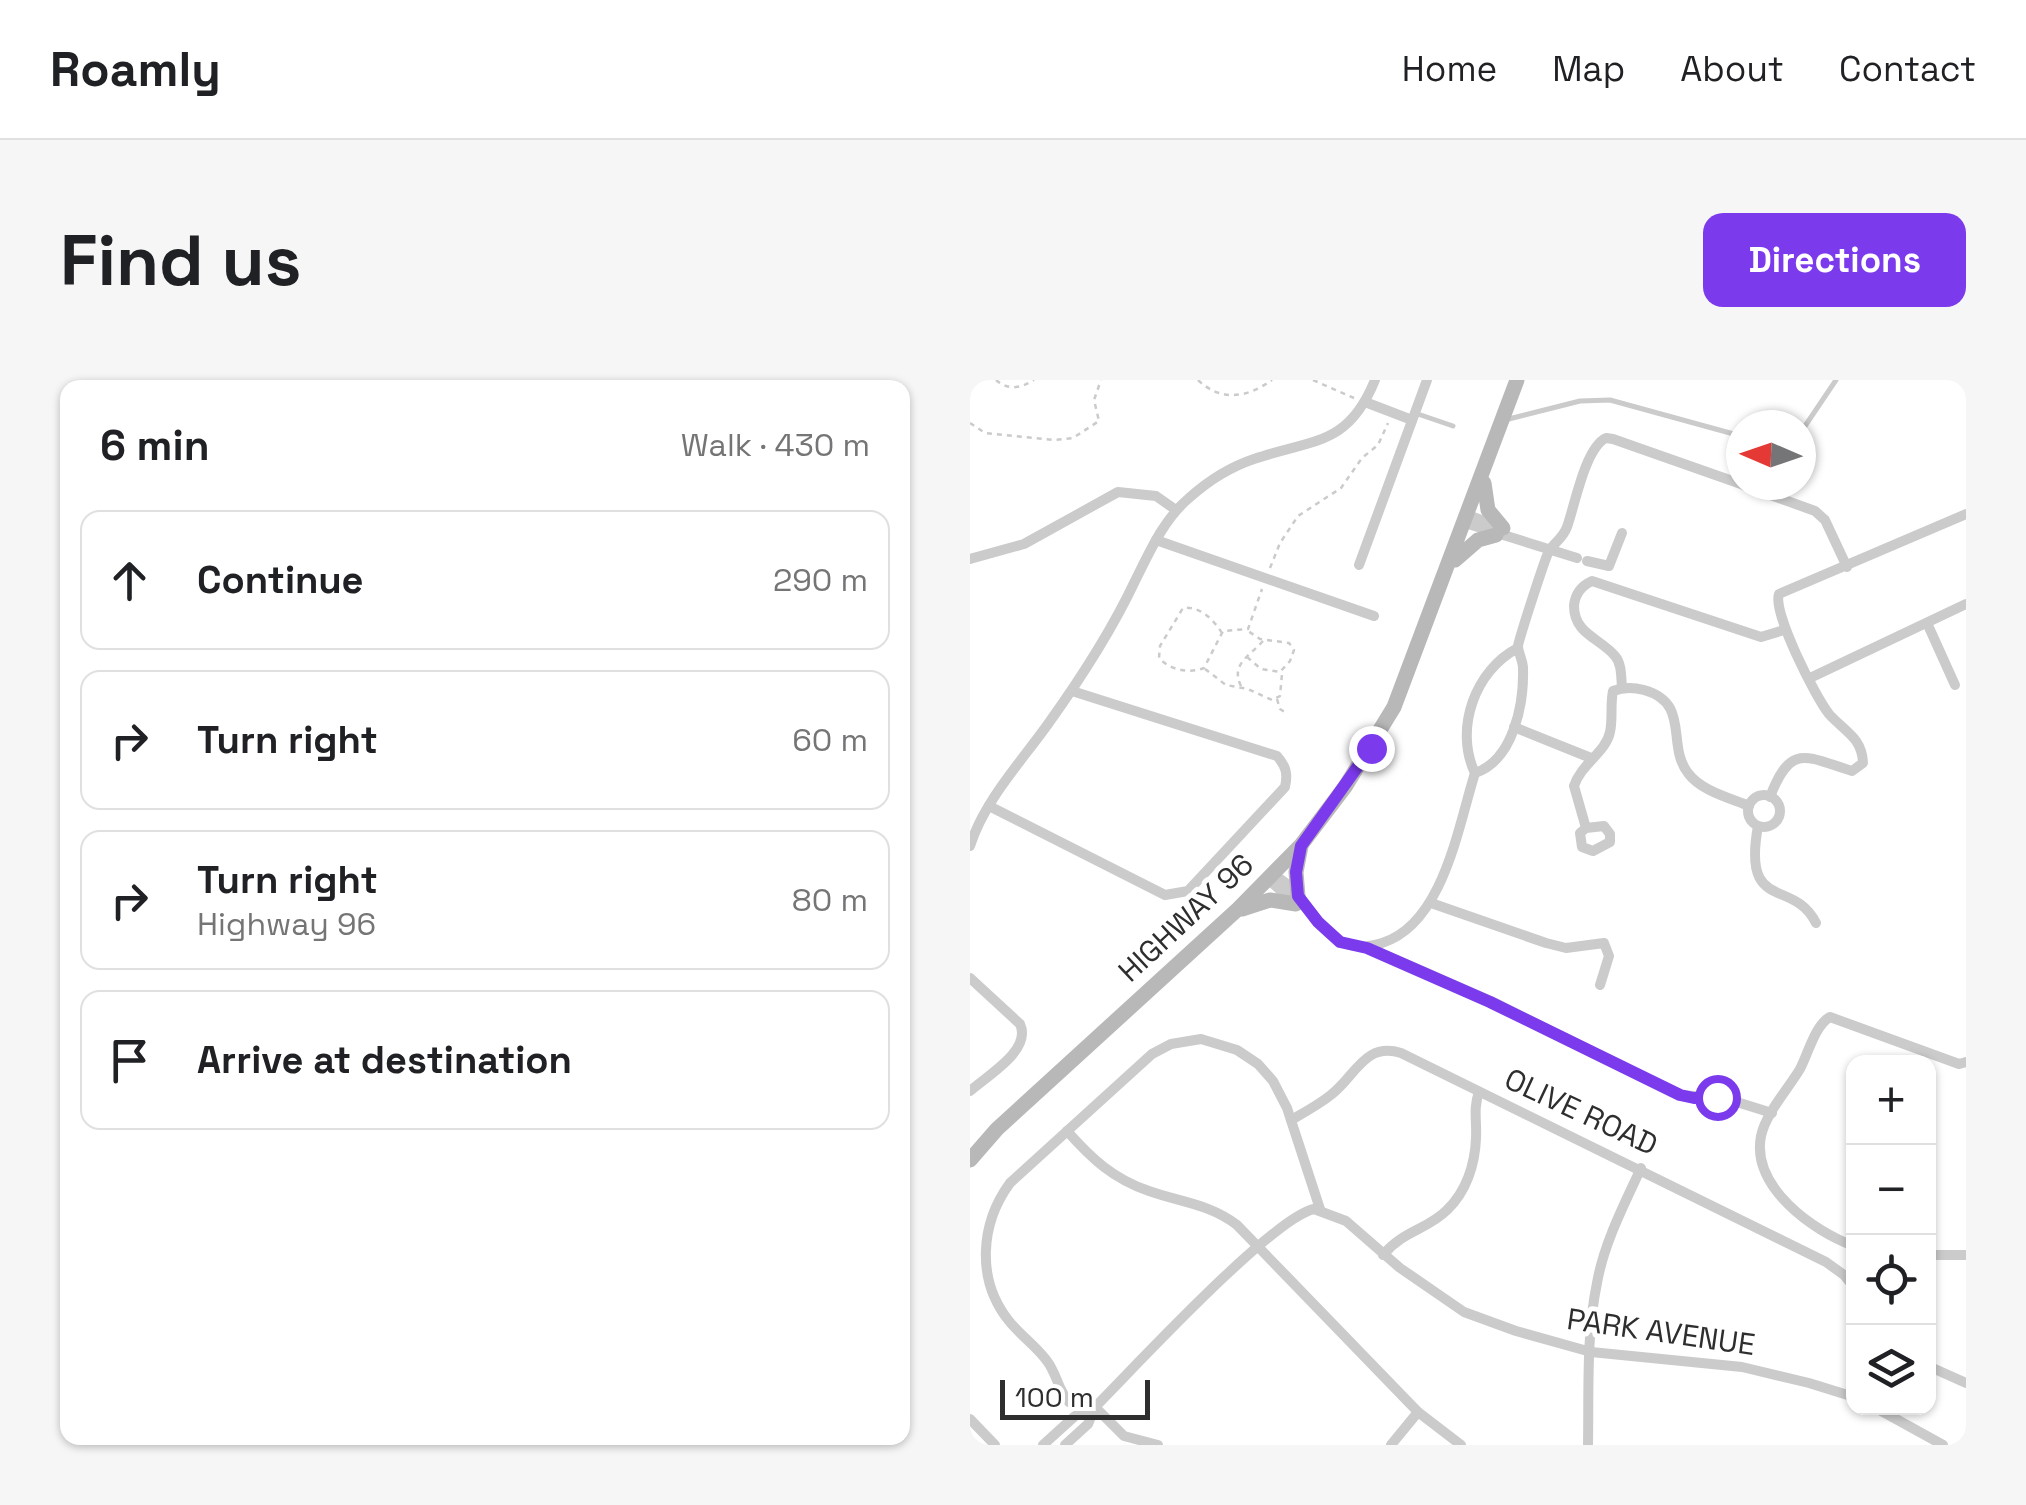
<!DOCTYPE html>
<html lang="en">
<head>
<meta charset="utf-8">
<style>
  body { margin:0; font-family:"Space Grotesk",sans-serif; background:#f6f6f6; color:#202124 }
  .controls { position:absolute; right:30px; bottom:30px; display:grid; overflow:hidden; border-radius:20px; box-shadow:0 2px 8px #0004 }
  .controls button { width:90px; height:90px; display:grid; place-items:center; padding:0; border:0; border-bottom:2px solid #e0e0e0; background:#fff; color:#202124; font:50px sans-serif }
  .compass { position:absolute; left:756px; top:30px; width:90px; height:90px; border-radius:50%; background:#fff; box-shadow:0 2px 8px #0004; rotate:272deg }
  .scale { position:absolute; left:30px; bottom:25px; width:150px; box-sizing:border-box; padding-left:10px; border:5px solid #2e2e2e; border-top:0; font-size:28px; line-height:35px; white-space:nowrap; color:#2e2e2e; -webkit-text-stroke:8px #fff; paint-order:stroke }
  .stop { position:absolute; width:30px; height:30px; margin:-22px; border:8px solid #7c3aed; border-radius:50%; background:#fff }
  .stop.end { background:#7c3aed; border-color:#fff; box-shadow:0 2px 10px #0008 }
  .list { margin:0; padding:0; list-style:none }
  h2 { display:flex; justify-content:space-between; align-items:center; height:130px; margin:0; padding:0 40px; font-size:42px }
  h2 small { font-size:32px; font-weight:400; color:#757577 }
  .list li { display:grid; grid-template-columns:65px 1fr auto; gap:30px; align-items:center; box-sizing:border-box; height:140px; margin:0 20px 20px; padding:0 20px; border:2px solid #e0e0e0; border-radius:20px }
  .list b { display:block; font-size:38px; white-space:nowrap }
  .list p { margin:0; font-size:32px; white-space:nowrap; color:#757577 }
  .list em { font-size:32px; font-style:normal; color:#757577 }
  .icon { flex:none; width:55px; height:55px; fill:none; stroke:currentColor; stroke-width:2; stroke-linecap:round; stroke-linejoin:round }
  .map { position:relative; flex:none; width:996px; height:1065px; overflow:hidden; border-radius:20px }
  header { display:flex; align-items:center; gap:60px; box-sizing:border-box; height:140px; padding:0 50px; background:#fff; border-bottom:2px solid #e0e0e0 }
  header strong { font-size:48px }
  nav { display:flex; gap:55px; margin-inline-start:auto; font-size:35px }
  .intro { display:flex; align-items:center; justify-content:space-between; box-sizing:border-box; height:240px; padding:0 60px }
  h1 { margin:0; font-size:70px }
  .button { padding:25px 45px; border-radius:20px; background:#7c3aed; color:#fff; font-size:35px; font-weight:700 }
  main { display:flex; gap:60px; padding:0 60px }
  aside { flex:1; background:#fff; border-radius:20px; box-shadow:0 2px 8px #0004 }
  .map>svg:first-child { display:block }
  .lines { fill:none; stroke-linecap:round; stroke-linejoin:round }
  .path { stroke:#cbcbcb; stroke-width:2.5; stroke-dasharray:5 5; stroke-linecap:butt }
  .lane { stroke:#cbcbcb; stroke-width:5 }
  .street { stroke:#cbcbcb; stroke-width:10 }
  .secondary { stroke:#b8b8b8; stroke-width:15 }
  .route { stroke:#7c3aed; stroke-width:12 }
  .labels { text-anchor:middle; stroke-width:10; stroke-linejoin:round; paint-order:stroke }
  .street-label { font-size:30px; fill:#2e2e2e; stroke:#fff }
</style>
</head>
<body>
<header>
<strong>Roamly</strong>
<nav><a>Home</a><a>Map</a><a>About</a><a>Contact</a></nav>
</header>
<div class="intro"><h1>Find us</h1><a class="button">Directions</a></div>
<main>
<aside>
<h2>6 min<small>Walk · 430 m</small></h2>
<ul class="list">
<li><svg class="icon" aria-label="ahead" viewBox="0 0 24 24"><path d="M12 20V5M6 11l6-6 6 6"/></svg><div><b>Continue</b></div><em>290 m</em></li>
<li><svg class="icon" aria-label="right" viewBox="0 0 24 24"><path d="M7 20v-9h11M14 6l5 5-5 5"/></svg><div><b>Turn right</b></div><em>60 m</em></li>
<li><svg class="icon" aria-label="right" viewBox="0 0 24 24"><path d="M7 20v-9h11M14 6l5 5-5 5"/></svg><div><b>Turn right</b><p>Highway 96</p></div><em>80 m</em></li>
<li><svg class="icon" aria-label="arrive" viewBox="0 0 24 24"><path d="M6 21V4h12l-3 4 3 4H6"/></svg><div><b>Arrive at destination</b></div></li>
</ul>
</aside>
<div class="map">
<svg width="996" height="1065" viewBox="0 0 996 1065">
  <rect width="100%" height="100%" fill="#fff"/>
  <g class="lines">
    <!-- path -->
    <g class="path">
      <path d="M26,0C39,11 51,8 64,0"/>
      <path d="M228,0C251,22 277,18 302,0"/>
      <polyline points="343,0 384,18"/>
      <polyline points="0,43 15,53 84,60 103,58 129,41 124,20 131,0"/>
      <polyline points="300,188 310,163 328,136 371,108 392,78 408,65 418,43"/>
      <path d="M252,253C243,239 230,226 213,228L190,266L189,278C200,290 219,294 234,288L253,251L278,249L292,209"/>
      <polyline points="277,277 291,289 310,292 320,281 324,270 319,263 290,259 278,251"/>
      <polyline points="235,289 256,305 278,309 302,320 310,316 312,294"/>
      <path d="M271,306C260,284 280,276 293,261"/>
      <polyline points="307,319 310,329 316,333"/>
    </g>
    <!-- lane -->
    <g class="lane">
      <polyline points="445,33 483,46"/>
      <polyline points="535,40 610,21 640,20 771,56"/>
      <polyline points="831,52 866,0"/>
    </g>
    <!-- street -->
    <g class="street">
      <polyline points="395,22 442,40"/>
      <polyline points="773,105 845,131 855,140 877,187"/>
      <polyline points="498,135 527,146"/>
      <polyline points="495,143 607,178"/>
      <polyline points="186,160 404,236"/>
      <polyline points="0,179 54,164 148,112 186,116 206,130"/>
      <polyline points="617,181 639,186 652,153"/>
      <polyline points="389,185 457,0"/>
      <polyline points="957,243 985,305"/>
      <polyline points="840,298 996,224"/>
      <path d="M652,308C651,297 652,284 645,276C630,258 604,254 604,226C605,214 611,206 622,201L791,257L814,250"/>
      <polyline points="544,347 621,378"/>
      <path d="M505,393C484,349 505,290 548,268"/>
      <circle cx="794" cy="431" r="16"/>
      <path d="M800,417C821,362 836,377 882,391L893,383C892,357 874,351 859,334C846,318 802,232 809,214L996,134"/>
      <path d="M19,426L195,515L218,511L315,407C318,394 316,386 307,376L102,311"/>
      <path d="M788,446C772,534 823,497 846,543"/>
      <path d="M616,448L634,446L640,454V462L623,471L612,467L610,453L616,448L604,406C611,384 636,372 640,352C643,339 640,325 643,311C653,307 663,307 674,310C721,323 696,365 718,393C731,411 760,418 779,426"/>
      <path d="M0,466C14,421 51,382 78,344C111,298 141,252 165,201C180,171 194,139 219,118C238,101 260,87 284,79C342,59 378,67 405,0"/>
      <path d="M302,495C331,506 340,543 367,559C383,569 395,568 412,563C473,544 488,447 505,393C544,380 554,323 553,288C553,281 548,272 548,266C549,259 575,178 579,171C585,162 593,158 597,147C605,125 615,68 636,58L643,59L771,104"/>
      <polyline points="298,499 322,521"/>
      <polyline points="461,523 576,563 596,568 634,563 639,576 630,605"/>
      <polyline points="397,567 521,621 710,715 754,718 802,733"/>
      <path d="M0,598L50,644C62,670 18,695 0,711"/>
      <path d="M321,740C335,732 350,724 362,714C386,695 395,662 431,673L856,882L874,895L884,907"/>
      <path d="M97,751C121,778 143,799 179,811C210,822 240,824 267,845L448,1032L491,1065"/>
      <path d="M884,866C843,851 781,807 791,756C796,733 818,709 830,689C838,674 845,645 860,637L989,684L996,682"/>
      <path d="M413,875C434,850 457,850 477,830C496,812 505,785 506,758C507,742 503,728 509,712"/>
      <polyline points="958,875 996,875"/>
      <polyline points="958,986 996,1003"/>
      <path d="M99,1022C88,1010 87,994 77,981C66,966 51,956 39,941C6,900 10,844 40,803L182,674L201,664L231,659L267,670L288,684L303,701L317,728L350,829"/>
      <polyline points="125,1027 154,1056 188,1065"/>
      <polyline points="906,1028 973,1065"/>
      <polyline points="0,1039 25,1065"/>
      <path d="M73,1065L105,1036L125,1027C163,989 302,838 344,829L376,841L430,888L494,932L546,951L621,972L772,987L839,1003L884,1017"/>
      <polyline points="95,1065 118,1044 125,1027"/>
      <polyline points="421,1065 448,1032"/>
      <path d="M618,1065C619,1012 616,956 627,903C634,863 654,825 671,788"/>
    </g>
    <!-- secondary -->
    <g class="secondary">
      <polyline points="514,103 518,130 533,148"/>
      <polyline points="485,180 508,160 526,155"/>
      <polyline points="328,516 326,492 331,466"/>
      <polyline points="272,529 300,520 326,524"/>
      <polyline points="0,780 27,749 268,529 331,465 375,407 424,327 547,0"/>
    </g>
  </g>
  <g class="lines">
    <!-- route -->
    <polyline class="route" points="401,368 331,466 326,492 328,516 348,542 370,562 397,568 520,622 710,715 724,718 747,717"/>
  </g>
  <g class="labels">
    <!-- street labels -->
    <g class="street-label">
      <text transform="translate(216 538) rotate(-43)" y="10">HIGHWAY 96</text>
      <text transform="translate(611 732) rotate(25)" y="10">OLIVE ROAD</text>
      <text transform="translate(691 952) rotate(8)" y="10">PARK AVENUE</text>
    </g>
  </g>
</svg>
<div class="controls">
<button>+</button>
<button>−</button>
<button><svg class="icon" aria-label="locate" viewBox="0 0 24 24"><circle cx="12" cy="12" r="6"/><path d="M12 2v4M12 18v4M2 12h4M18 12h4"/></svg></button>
<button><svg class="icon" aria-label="layers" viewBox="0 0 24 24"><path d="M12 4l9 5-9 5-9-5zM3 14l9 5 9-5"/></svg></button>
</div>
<svg class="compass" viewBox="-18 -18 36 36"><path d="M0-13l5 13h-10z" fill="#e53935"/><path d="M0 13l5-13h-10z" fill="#757577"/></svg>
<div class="scale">100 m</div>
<div class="stop" style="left:747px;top:717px"></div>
<div class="stop end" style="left:401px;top:368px"></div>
</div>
</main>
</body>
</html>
